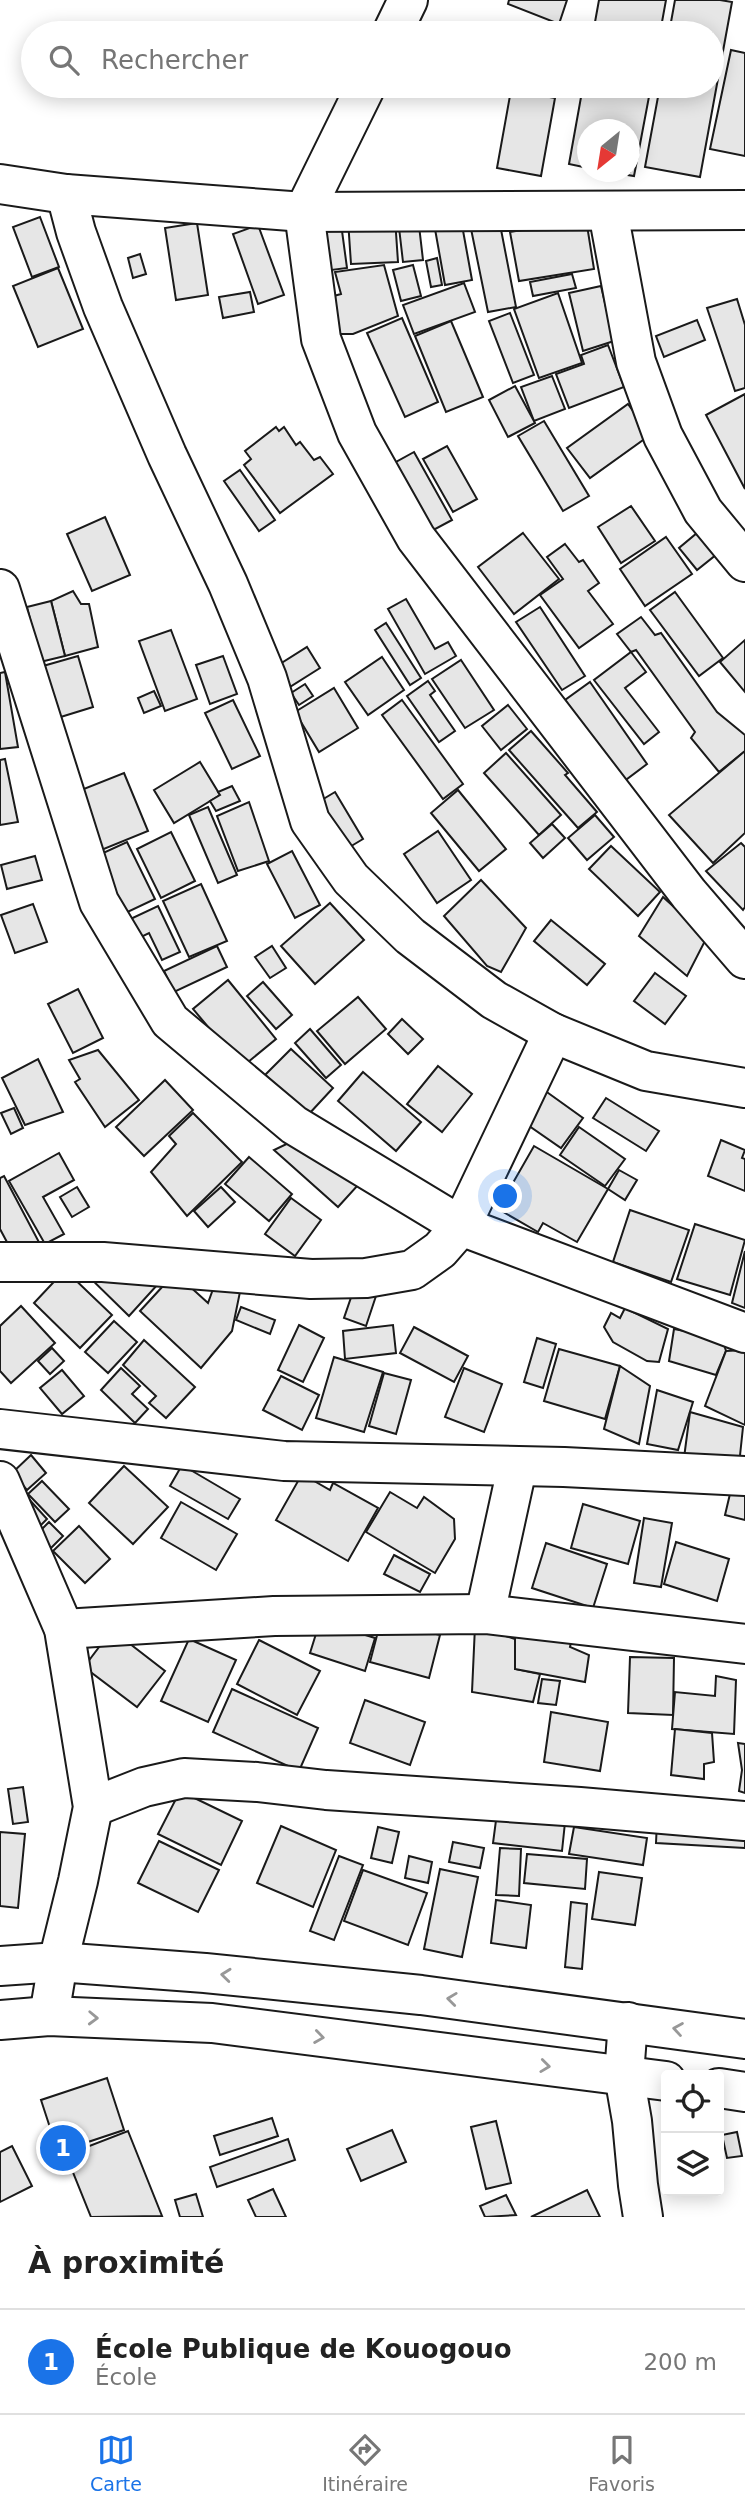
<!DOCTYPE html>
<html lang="fr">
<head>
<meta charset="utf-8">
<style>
  body { margin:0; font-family:"DejaVu Sans",sans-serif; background:#f2f2f2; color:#222 }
  .controls { position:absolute; right:21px; bottom:21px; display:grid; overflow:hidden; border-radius:7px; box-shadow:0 4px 18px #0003 }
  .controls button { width:63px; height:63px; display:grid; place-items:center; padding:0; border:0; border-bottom:2px solid #e0e0e0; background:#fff; color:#222; font:35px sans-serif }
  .compass { position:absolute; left:577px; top:119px; width:63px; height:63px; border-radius:50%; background:#fff; box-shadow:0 4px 18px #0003; rotate:210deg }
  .you { position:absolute; left:506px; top:1197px; width:24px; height:24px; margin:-18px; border:5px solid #fff; border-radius:50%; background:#1a73e8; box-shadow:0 0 0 10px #1a73e833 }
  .badge { display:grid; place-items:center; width:46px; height:46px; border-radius:50%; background:#1a73e8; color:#fff; font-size:23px; font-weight:700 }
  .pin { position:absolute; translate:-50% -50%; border:4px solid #fff; box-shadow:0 2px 7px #0006 }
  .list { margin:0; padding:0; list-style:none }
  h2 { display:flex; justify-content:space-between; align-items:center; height:91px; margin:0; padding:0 28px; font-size:30px }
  h2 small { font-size:23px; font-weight:400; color:#767676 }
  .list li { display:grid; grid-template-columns:46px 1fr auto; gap:21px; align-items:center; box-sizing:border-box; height:105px; padding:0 28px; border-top:2px solid #e0e0e0 }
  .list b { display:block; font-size:26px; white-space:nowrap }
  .list p { margin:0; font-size:23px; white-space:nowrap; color:#767676 }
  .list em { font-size:23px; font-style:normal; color:#767676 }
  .icon { flex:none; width:38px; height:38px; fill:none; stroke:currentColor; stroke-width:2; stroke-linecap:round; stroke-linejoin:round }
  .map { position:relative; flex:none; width:745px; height:2217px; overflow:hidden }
  .search { position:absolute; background:#fff; box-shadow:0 4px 18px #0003; left:21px; right:21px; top:21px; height:77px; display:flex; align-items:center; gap:18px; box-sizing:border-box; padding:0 24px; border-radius:38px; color:#767676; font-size:26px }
  .sheet { height:196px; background:#fff }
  nav { display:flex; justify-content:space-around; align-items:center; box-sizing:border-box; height:98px; border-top:2px solid #e0e0e0; background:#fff; font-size:19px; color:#767676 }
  nav a { display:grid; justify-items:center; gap:4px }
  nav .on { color:#1a73e8 }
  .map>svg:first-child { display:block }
  .building { fill:#e6e6e6; stroke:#1a1a1a; stroke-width:2 }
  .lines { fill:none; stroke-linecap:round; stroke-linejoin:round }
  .minor-casing { stroke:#1a1a1a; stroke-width:42 }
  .major-casing { stroke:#1a1a1a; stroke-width:42 }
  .minor { stroke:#fff; stroke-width:38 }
  .major { stroke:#fff; stroke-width:38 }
  .oneway { stroke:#989898 }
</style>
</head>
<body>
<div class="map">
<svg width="745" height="2217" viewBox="0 0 745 2217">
  <rect width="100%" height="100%" fill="#fff"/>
  <!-- building -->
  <g class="building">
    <polygon points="509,0 567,0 559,24 508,4"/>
    <polygon points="599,0 666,0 660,33 593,33"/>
    <polygon points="675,0 720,0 732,2 700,177 645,167 660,86 712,86 712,33 669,33"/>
    <polygon points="731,50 745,53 745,156 710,149"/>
    <polygon points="583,86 651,86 634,176 609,172 630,172 630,130 588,130 588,168 569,164"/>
    <polygon points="511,90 555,98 541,176 497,168"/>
    <polygon points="498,214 516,307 488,312 469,219"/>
    <polygon points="340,216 347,268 324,271 317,218"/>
    <polygon points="40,217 59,267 32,277 13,227"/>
    <polygon points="418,217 423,260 403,262 398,219"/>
    <polygon points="395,218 398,262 351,264 348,220"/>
    <polygon points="586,219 594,269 519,281 510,232"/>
    <polygon points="197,223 208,295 176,300 165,228"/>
    <polygon points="258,225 284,295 258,304 233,234"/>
    <polygon points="462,225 472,280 445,285 435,229"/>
    <polygon points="140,254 146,274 133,278 128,258"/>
    <polygon points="437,258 442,285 431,287 426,261"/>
    <polygon points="384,265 398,316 353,334 339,334 330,297 341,294 335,272"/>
    <polygon points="413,265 421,296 401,301 393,270"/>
    <polygon points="58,268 83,329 38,347 13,286"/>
    <polygon points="572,274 576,288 533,296 530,282"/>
    <polygon points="464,283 475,312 414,334 403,305"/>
    <polygon points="601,286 614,341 583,351 569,293"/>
    <polygon points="250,292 254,312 223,318 219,297"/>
    <polygon points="558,293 582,363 539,378 514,309"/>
    <polygon points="737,299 745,325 745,388 735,391 707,308"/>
    <polygon points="510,313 534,375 513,383 489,321"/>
    <polygon points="402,318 438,402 405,417 367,333"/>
    <polygon points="697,320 705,340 664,357 656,336"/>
    <polygon points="451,321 483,397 446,412 415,336"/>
    <polygon points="608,345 624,387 569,408 556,374 584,364 581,355"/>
    <polygon points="552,376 565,409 534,421 521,387"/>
    <polygon points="515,386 535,423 508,437 489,400"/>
    <polygon points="745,394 745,489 706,415"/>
    <polygon points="628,404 650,435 590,478 567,448"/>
    <polygon points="544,421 589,496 563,511 518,436"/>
    <polygon points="276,427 279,431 284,427 296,445 300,442 314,460 320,457 333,474 280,513 244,465 251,459 245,451"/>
    <polygon points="447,446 477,499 453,512 423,459"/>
    <polygon points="414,452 452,520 426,534 387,467"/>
    <polygon points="240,470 275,520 259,531 224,481"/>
    <polygon points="631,506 655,541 621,563 598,527"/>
    <polygon points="105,517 130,575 92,591 67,534"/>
    <polygon points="703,528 722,550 697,570 679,548"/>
    <polygon points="523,533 559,579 514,614 478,567"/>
    <polygon points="666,537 692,574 645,606 620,569"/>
    <polygon points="565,544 579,562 583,560 599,583 588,591 613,624 579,648 540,595 563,579 547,557"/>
    <polygon points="73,591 81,604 89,604 98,647 65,656 51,601"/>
    <polygon points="675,592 723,658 699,676 650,610"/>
    <polygon points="406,599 435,649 448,642 456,656 425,674 388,609"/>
    <polygon points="51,601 65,656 36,663 35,639 27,607"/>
    <polygon points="540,607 585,676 562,690 516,622"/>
    <polygon points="641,617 655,635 661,633 717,712 745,735 745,751 719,772 691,738 695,732 636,650 631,652 617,634"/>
    <polygon points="386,623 421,678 410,685 375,630"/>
    <polygon points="171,630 197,699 165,711 139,641"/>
    <polygon points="745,640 745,692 720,662"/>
    <polygon points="307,647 320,668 285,690 272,669"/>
    <polygon points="631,652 646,672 625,688 659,732 644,744 594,680"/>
    <polygon points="78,656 93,707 51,720 36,668"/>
    <polygon points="223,656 237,694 210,704 196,665"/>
    <polygon points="382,657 404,690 368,715 345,682"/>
    <polygon points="461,660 494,710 465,728 432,679"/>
    <polygon points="5,672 18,747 0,749 0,673"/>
    <polygon points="428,681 435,691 430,695 455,731 439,742 407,696"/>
    <polygon points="590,682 647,764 623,782 565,700"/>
    <polygon points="305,684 313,696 299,705 291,693"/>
    <polygon points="334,688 358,728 319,752 295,712"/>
    <polygon points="154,691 161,706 144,713 138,698"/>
    <polygon points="233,700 260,756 232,769 205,713"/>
    <polygon points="402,700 463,784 443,799 382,715"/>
    <polygon points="508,705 527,729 501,750 482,726"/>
    <polygon points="531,731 568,773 565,775 597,812 578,828 509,750"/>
    <polygon points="745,751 745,833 713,863 669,815"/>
    <polygon points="506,753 561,815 539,835 484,773"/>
    <polygon points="5,759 18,822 0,825 0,760"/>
    <polygon points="200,762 220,795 174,823 154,790"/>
    <polygon points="124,773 148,831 94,853 71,794"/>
    <polygon points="232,786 240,801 216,811 210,801 220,795 218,792"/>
    <polygon points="458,790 506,849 479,871 431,813"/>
    <polygon points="335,792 363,839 338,854 310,807"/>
    <polygon points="249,802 269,861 238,871 217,816"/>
    <polygon points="208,807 237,875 218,883 189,815"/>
    <polygon points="595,815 614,837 587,860 568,838"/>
    <polygon points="552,824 565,838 543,858 530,843"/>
    <polygon points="438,831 471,880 437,903 404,854"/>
    <polygon points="171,832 195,881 161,898 137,849"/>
    <polygon points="127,842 155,899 117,917 90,859"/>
    <polygon points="741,843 745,847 745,907 743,910 706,871"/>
    <polygon points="611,846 660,892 638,916 589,869"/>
    <polygon points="292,851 320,905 295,918 267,864"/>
    <polygon points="35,856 42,880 7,889 1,865"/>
    <polygon points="481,880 526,928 501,972 487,966 444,916"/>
    <polygon points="201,884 227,941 189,957 163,901"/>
    <polygon points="663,897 707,937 687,976 639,936"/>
    <polygon points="330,903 364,940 315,984 281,946"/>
    <polygon points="33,904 47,942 15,953 1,915"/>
    <polygon points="158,906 180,952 162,960 149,933 133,941 124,922"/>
    <polygon points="551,920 605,964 587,985 534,941"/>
    <polygon points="217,946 227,967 174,992 164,971"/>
    <polygon points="272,946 286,968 270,978 255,957"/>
    <polygon points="655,973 686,996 665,1024 634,1001"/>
    <polygon points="228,980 276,1039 242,1067 193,1009"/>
    <polygon points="263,982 292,1015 276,1029 247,996"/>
    <polygon points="78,989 103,1038 73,1053 48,1004"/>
    <polygon points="358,997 386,1029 345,1064 317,1031"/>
    <polygon points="402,1019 423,1039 408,1054 388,1034"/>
    <polygon points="310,1029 341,1065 326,1078 295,1043"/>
    <polygon points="291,1049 333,1088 308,1115 265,1075"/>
    <polygon points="98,1050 139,1100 105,1127 75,1082 80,1079 69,1060"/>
    <polygon points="38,1059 63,1112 25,1125 2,1078"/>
    <polygon points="438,1066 472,1094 442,1132 407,1104"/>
    <polygon points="363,1072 421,1122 396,1151 338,1101"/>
    <polygon points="165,1080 193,1110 144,1156 116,1127"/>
    <polygon points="544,1090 583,1118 561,1148 522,1121"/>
    <polygon points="606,1098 659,1131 646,1151 593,1118"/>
    <polygon points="14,1108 23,1128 11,1134 1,1113"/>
    <polygon points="193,1113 242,1162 187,1216 151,1172 176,1144 169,1136"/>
    <polygon points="579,1127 625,1159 605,1186 560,1155"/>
    <polygon points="299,1138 359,1184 338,1207 274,1150"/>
    <polygon points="721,1140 745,1150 742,1158 745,1159 745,1191 708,1176"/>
    <polygon points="534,1146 608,1189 577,1242 543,1223 538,1232 498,1209"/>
    <polygon points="59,1153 74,1180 43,1197 64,1234 45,1244 9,1181"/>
    <polygon points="249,1157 292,1194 269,1221 225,1184"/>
    <polygon points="619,1170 637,1180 625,1200 608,1189"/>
    <polygon points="4,1176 41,1246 16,1259 0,1229 0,1178"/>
    <polygon points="77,1187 89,1207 72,1217 60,1197"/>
    <polygon points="221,1187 235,1202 208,1227 194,1211"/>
    <polygon points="291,1198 321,1220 295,1256 265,1234"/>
    <polygon points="630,1210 689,1230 671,1282 613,1262"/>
    <polygon points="695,1224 745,1240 730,1295 677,1279"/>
    <polygon points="745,1251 745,1308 732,1303"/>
    <polygon points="65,1270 112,1315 80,1348 34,1303"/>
    <polygon points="85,1273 159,1283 129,1316"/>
    <polygon points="175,1273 208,1303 217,1278 241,1287 232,1331 201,1368 140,1311"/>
    <polygon points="357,1280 379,1287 366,1326 344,1318"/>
    <polygon points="21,1306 55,1343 11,1383 0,1371 0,1326"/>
    <polygon points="241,1307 275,1320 270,1334 236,1320"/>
    <polygon points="625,1308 668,1329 659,1362 647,1361 613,1342 604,1327 611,1313 620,1318"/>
    <polygon points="114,1321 137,1342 108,1373 85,1352"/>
    <polygon points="299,1325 324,1338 303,1382 278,1370"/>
    <polygon points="393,1325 396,1353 345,1359 343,1331"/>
    <polygon points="414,1327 468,1356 454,1382 400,1353"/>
    <polygon points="674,1329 722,1338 726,1351 716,1375 669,1361"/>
    <polygon points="537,1338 556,1344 543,1388 524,1382"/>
    <polygon points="144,1340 195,1387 166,1418 149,1403 156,1396 123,1365"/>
    <polygon points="52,1348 64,1361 50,1374 38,1361"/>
    <polygon points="559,1349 620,1366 605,1419 544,1401"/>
    <polygon points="745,1350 745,1425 705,1406 726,1351"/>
    <polygon points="334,1357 383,1372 364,1432 316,1418"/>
    <polygon points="620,1366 650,1386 639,1444 604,1429"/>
    <polygon points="121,1368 140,1386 132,1394 148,1409 135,1423 101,1390"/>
    <polygon points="464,1368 502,1384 484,1432 445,1417"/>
    <polygon points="62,1370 84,1396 62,1414 40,1388"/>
    <polygon points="384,1373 411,1380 396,1434 369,1426"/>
    <polygon points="281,1376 319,1395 302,1430 263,1410"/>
    <polygon points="657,1390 693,1402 678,1450 647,1444"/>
    <polygon points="690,1412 743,1427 739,1465 684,1458"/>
    <polygon points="31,1455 46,1473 27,1490 12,1473"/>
    <polygon points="182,1465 240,1499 228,1519 170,1486"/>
    <polygon points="124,1466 168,1507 133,1544 89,1503"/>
    <polygon points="302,1474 330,1490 333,1483 378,1508 348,1561 276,1520"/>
    <polygon points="734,1477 745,1479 745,1520 725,1515"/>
    <polygon points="42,1481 69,1509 55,1522 28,1494"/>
    <polygon points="390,1492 417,1508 424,1497 454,1519 455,1539 435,1573 366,1532"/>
    <polygon points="27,1497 47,1519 34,1532"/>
    <polygon points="181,1502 237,1534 216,1570 161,1538"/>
    <polygon points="583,1504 640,1521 628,1564 571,1548"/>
    <polygon points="644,1518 672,1523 661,1587 634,1583"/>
    <polygon points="49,1522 63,1536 48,1551 35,1536"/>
    <polygon points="79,1526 110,1559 85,1583 53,1551"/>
    <polygon points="676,1542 729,1559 717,1601 664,1584"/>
    <polygon points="546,1543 607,1564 593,1608 532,1588"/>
    <polygon points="394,1555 430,1574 420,1592 384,1574"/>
    <polygon points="381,1620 440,1635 429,1678 370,1662"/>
    <polygon points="320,1621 375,1638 365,1671 310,1653"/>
    <polygon points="475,1626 515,1639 515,1669 540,1674 533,1702 472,1692"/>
    <polygon points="112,1630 165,1671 137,1707 84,1667"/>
    <polygon points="515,1630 572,1638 570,1647 589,1655 585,1682 515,1669"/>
    <polygon points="189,1639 236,1660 208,1722 161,1701"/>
    <polygon points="259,1640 320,1671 297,1715 237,1684"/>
    <polygon points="630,1657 674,1658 673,1715 628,1713"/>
    <polygon points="716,1676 736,1680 734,1734 672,1729 675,1692 715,1696"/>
    <polygon points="542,1679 560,1681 556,1705 538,1703"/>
    <polygon points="232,1689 318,1728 299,1771 213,1732"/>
    <polygon points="365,1700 425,1722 410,1765 350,1743"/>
    <polygon points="551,1712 608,1722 600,1771 544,1762"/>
    <polygon points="675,1729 712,1733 714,1762 704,1764 704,1779 671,1775"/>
    <polygon points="738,1743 745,1744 745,1793 739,1791 742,1770"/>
    <polygon points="23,1787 28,1822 13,1824 8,1789"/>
    <polygon points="180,1791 242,1821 221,1865 158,1834"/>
    <polygon points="498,1805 566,1813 562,1851 493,1843"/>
    <polygon points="657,1821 745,1826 745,1848 656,1843"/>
    <polygon points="281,1826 336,1850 313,1907 257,1883"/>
    <polygon points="378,1827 399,1832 392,1863 371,1858"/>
    <polygon points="574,1827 647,1838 643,1865 569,1854"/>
    <polygon points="0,1832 25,1834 18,1908 0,1906"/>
    <polygon points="159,1841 219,1870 198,1912 138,1883"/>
    <polygon points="453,1842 484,1848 480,1868 449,1862"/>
    <polygon points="500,1848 521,1849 519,1896 496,1895"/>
    <polygon points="527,1854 587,1859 585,1889 524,1883"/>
    <polygon points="339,1856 363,1865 334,1940 310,1931"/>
    <polygon points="409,1856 432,1862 428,1883 405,1878"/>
    <polygon points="440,1869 478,1877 462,1957 424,1949"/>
    <polygon points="363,1870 427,1893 408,1945 344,1921"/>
    <polygon points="599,1872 642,1878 635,1925 592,1919"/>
    <polygon points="496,1900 531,1905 526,1948 491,1943"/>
    <polygon points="571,1902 587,1904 582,1969 565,1967"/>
    <polygon points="107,2078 124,2130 58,2152 41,2100"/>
    <polygon points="272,2118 278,2136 220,2155 214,2136"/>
    <polygon points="496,2121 511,2183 486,2189 471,2127"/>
    <polygon points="392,2130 406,2162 361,2181 347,2149"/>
    <polygon points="128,2131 162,2216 91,2217 66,2155"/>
    <polygon points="737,2132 742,2156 727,2158 722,2135"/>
    <polygon points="288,2139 295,2160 217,2187 210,2167"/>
    <polygon points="12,2146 32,2186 0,2202 0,2152"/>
    <polygon points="273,2189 286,2217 256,2217 248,2200"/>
    <polygon points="587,2190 600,2217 531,2217"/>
    <polygon points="196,2194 203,2217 180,2217 175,2200"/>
    <polygon points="506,2195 516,2215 485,2217 480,2206"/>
  </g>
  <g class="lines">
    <defs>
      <g id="minor">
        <polyline points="392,33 408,0"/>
        <polyline points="366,86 304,212 321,339 357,433 416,538 689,894 745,959"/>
        <polyline points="0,184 66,194 304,212 745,210"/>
        <polyline points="66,194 76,232 103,307 167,455 228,584 267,678 310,821 351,879 410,936 494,1000 553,1033 646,1071 745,1088"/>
        <polyline points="608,212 636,362 663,436 703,511 745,562"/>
        <polyline points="0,589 99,902 170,1021 294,1125 461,1226 745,1333"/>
        <polyline points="0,1262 103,1262 311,1279 366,1278 412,1270 440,1250 461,1226 553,1033"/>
        <polyline points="0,1429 284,1461 564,1467 745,1476"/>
        <polyline points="0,1481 64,1629 93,1807 78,1881 58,1962 49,2016"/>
        <polyline points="485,1614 517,1468"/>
        <polyline points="64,1629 274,1616 485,1614 745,1644"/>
        <polyline points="93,1807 144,1787 184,1778 257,1782 326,1790 580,1807 745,1821"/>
        <polyline points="628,2022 624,2075 632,2121 638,2185 643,2217"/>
      </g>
      <g id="major">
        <polyline points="0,1966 58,1962 205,1973 421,1995 745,2039"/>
        <polyline points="0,2020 49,2016 212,2023 666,2081"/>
        <polyline points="719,2088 745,2092"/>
      </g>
    </defs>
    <!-- minor casing -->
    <use href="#minor" class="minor-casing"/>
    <!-- major casing -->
    <use href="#major" class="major-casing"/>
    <!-- minor -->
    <use href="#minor" class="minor"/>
    <!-- major -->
    <use href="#major" class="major"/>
  </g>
  <!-- one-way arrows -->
  <defs><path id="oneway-chevron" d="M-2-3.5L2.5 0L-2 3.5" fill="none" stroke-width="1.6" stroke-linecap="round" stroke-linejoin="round" transform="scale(1.75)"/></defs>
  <g class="oneway">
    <use href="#oneway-chevron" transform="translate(226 1975) rotate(-174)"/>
    <use href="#oneway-chevron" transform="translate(452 1999) rotate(-173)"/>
    <use href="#oneway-chevron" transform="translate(93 2018) rotate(2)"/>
    <use href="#oneway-chevron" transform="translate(678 2029) rotate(-171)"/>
    <use href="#oneway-chevron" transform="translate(319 2037) rotate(8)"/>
    <use href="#oneway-chevron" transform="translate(545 2066) rotate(7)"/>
  </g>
</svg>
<div class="controls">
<button><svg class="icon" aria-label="locate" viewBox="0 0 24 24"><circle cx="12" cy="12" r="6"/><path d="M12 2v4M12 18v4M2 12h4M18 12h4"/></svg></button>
<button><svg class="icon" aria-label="layers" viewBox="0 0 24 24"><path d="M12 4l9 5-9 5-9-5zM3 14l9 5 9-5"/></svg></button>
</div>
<svg class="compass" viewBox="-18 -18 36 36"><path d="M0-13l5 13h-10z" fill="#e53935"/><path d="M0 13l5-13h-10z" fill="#767676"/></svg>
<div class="you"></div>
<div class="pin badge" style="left:63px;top:2148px">1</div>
<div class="search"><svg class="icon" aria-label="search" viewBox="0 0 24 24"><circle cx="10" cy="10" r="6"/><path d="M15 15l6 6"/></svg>Rechercher</div>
</div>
<section class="sheet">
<h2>À proximité<small></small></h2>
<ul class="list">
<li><span class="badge">1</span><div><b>École Publique de Kouogouo</b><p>École</p></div><em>200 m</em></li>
</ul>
</section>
<nav>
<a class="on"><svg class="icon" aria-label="map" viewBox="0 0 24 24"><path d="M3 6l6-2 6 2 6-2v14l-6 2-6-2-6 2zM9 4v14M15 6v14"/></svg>Carte</a>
<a><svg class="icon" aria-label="directions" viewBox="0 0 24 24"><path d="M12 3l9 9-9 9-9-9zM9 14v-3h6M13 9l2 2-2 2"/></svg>Itinéraire</a>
<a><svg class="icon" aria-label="saved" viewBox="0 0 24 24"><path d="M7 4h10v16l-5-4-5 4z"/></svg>Favoris</a>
</nav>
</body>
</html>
